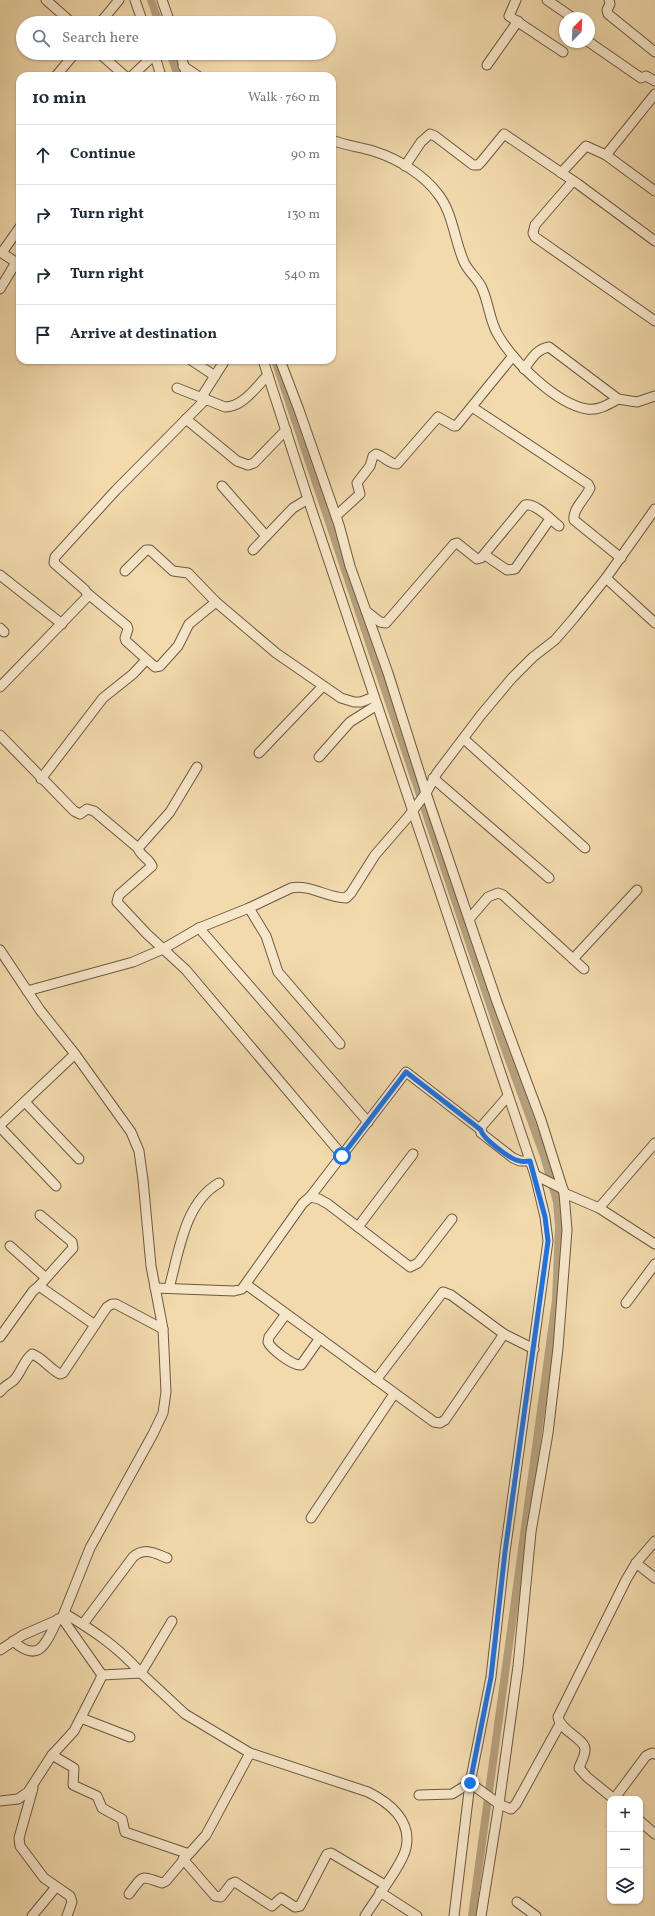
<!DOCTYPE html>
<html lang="en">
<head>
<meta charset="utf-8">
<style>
  body { margin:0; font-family:Vollkorn,serif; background:#f6f6f7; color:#1f2937 }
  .controls { position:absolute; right:12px; bottom:12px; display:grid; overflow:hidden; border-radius:8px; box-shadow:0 1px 3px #0004 }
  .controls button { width:36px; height:36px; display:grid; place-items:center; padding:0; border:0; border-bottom:1px solid #e0e1e3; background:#fff; color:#1f2937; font:20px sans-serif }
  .compass { position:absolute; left:559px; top:12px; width:36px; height:36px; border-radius:50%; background:#fff; box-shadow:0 1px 3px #0004; rotate:24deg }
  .stop { position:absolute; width:12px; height:12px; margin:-9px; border:3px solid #1a73e8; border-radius:50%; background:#fff }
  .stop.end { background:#1a73e8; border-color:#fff; box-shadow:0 1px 4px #0008 }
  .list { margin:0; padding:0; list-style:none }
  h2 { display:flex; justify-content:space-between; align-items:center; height:52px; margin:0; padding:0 16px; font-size:17px }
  h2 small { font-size:13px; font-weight:400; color:#747a83 }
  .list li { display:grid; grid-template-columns:26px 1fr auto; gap:12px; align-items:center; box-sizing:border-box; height:60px; padding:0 16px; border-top:1px solid #e0e1e3 }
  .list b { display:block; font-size:15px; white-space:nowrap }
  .list em { font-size:13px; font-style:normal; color:#747a83 }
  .icon { flex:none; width:22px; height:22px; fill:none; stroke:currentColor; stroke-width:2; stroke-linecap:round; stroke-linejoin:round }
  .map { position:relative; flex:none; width:655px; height:1916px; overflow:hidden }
  .search { position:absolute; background:#fff; box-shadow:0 1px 3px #0004; left:16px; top:16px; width:320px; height:44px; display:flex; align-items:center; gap:10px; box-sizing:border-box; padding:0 14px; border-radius:22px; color:#747a83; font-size:15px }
  .panel { position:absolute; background:#fff; box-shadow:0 1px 3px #0004; left:16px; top:72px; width:320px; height:292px; border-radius:12px }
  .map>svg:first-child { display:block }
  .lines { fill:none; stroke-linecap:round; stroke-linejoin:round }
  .canal { stroke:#b6a07c; stroke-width:8 }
  .street-casing { stroke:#6d5941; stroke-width:11 }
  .street { stroke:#f7e7ca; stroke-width:9 }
  .route { stroke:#1a73e8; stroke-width:5 }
</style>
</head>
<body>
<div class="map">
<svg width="655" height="1916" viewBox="0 0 655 1916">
  <rect width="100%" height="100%" fill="#f2daad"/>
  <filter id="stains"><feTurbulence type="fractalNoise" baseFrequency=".005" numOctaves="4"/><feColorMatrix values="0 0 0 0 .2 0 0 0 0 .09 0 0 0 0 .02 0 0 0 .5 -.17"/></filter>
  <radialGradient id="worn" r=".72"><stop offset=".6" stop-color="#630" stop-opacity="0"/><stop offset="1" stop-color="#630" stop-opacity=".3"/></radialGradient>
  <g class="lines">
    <!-- canal -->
    <g class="canal">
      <polyline points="151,0 159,23"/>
      <polyline points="170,53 178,76"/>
      <polyline points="275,360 501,1038 544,1156 557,1202 559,1227 556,1300 472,1916"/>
    </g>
    <defs>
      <g id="street">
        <polyline points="46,0 72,23"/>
        <polyline points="135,0 143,23"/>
        <polyline points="162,0 170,23"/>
        <polyline points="516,0 509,16 563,52"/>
        <polyline points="547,0 573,18"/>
        <polyline points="609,0 610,4 607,10 608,14 655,52"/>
        <polyline points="100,23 119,0"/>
        <polyline points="589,42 641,78 646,76 655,81"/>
        <polyline points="99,53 125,76"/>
        <polyline points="154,53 161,76"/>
        <polyline points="180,53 187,76"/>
        <polyline points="487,65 518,21"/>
        <polyline points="183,66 198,76"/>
        <polyline points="56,76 75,53"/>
        <polyline points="132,76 154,55"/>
        <polyline points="655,94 606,155 655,191"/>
        <path d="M332,140C346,146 362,147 376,152C398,159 424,175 438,194C453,213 454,239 464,262C468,271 476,277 481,286C489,302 489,320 498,335C513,361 556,404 587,409C598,411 609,404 618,399"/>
        <polyline points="405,166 421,142 430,134 435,136 473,165 478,165 482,161 504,134 578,184 655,241"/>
        <polyline points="561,173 586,146 606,155"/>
        <polyline points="573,181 535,225 533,233 535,237 655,321"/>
        <polyline points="0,289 15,264 14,261 2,253 3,251 20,227"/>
        <polyline points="191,360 215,376"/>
        <polyline points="263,360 308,499 535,1175 545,1217 548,1241 505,1552 491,1677 470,1783 454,1916"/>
        <polyline points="280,360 299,410 339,525 350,566 388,673 426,793 497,1002 541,1120 564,1193 567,1230 558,1348 548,1433 531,1532 518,1666 499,1804 481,1916"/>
        <path d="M524,369C531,360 536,349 549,347L618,399L637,402L655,396"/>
        <path d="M177,388L225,407C243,407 256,387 268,375"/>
        <polyline points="201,398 225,360"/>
        <path d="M472,407L588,484L590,488C586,498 572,509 574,520L621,558"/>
        <polyline points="186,419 237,461 248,465 254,463 286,430"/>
        <polyline points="222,486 266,536"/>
        <path d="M336,516L360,494L357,483L370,466L373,456L376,454C384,456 389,464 397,464L438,417L454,426H456L513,356"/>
        <polyline points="253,550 293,508 308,499"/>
        <polyline points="485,555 507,570 515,569 550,519"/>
        <polyline points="125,571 146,550 150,550 173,571 188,573 216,602 276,653 341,698 354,702 361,702 374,697"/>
        <polyline points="0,575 62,624"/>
        <polyline points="606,578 655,623"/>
        <polyline points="87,593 127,626 128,629 125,638 126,641 155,667 160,666 178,646 189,624 216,602"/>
        <path d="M366,611L380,622L386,623L454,544L457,543L477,559L481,558L525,505C536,503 550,519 559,526"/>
        <polyline points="0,628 4,632"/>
        <polyline points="0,687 88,596 85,590 54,563 55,557 116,490 206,399"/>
        <polyline points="0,735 74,811 80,814 87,809 94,811 138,848"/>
        <polyline points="464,739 585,848"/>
        <polyline points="259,753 323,686"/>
        <polyline points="319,757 350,722 377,705"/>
        <path d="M197,767L170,812L138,848C140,856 149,858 152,866L119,895L117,902L147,934L186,970L342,1155"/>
        <polyline points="433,778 549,878"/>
        <polyline points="41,779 103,698 133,674 146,660"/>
        <polyline points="249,908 266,936 278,972 340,1044"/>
        <polyline points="470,918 488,897 498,893 503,895 584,969"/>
        <polyline points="199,928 368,1122"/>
        <polyline points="0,950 40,1010 75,1054 0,1125"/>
        <polyline points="573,959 637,890"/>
        <path d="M27,991L133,962L163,949L199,928L249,908L291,888C310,884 327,898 346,898L351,893L375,855L408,817L426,793L437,773L481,715L512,678L533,657L555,640L574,618L606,578L655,509"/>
        <polyline points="508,1096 482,1126 481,1133 513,1158 520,1161 530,1161"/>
        <polyline points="25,1102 79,1159"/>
        <polyline points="0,1127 56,1186"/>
        <polyline points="535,1175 563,1189"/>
        <polyline points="564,1193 599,1208 655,1244"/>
        <polyline points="310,1197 406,1072 481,1130"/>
        <polyline points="599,1208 655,1143"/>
        <polyline points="358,1227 413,1154"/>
        <polyline points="10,1246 46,1278"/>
        <polyline points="247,1285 434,1422 440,1423 445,1420 504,1334"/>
        <polyline points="39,1286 73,1248 72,1242 40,1215"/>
        <polyline points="155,1288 234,1291 242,1289 303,1203 310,1197 319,1199 328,1204 410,1267 418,1263 452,1219"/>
        <path d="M169,1288C179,1253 184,1203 219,1183"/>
        <polyline points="626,1303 655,1264"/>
        <path d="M286,1314L269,1337L268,1342C271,1349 293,1366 301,1365L320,1338"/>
        <polyline points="0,1337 33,1291 39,1286 95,1325"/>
        <polyline points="376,1380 443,1292 451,1295 504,1334 534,1349"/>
        <path d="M0,1392C4,1386 8,1385 13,1381C21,1374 23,1361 32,1354C43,1358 50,1369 60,1374L63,1373L107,1307L112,1304H116L163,1329"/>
        <polyline points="311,1518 394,1394"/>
        <polyline points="636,1563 655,1578"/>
        <path d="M64,1613C94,1631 117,1646 141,1673L172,1621"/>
        <path d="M83,1624L133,1557C145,1547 154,1553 167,1558"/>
        <path d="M13,1641C40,1665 46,1642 58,1619"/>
        <polyline points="0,1650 23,1635 62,1618"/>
        <path d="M102,1675L141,1673L185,1714L250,1753L368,1792C390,1803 412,1821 406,1848C403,1864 374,1901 365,1916"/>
        <polyline points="81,1718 130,1737"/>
        <polyline points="52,1755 74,1768 73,1785 97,1796 102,1808 122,1819 125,1832 189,1854 206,1835 250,1753"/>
        <polyline points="33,1788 19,1838 20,1846 44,1878 70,1896 72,1902 67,1916"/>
        <polyline points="419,1795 452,1794 470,1783 499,1804 511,1809 516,1804 560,1724"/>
        <path d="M614,1799L587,1777L579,1768C581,1762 585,1756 585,1750C586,1739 560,1731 558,1717L626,1580L636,1563L655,1541"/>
        <polyline points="614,1799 646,1756 652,1753 655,1754"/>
        <polyline points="0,1801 18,1799 28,1792 52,1755 74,1731 100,1680 102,1675 62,1618 90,1548 153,1434 163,1413 166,1392 163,1329 151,1266 143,1180 139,1151 131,1132 75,1054"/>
        <polyline points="640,1821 655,1834"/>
        <polyline points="183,1859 215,1896 221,1897 231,1884 235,1882 272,1906 281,1898 295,1907 300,1906 327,1854 331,1853 385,1885"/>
        <polyline points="380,1892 417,1916"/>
        <path d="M129,1894C144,1874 140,1876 162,1883L166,1881L187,1856"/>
        <polyline points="517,1902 536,1916"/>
        <polyline points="32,1916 56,1887"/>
      </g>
    </defs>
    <!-- street casing -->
    <use href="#street" class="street-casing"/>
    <!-- street -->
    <use href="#street" class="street"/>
  </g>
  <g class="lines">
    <!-- route -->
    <path class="route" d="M342,1156L406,1072L481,1130C482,1138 511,1160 520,1161C523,1162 527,1161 530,1161L545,1217L548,1241L505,1552L491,1677L470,1783"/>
  </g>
  <rect width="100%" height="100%" filter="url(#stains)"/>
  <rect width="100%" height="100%" fill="url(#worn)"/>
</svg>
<div class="controls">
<button>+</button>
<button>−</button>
<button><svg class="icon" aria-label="layers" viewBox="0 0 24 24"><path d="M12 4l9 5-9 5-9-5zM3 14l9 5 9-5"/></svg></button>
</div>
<svg class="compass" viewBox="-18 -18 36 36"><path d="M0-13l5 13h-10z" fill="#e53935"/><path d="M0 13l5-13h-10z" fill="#747a83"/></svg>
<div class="stop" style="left:342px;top:1156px"></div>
<div class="stop end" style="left:470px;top:1783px"></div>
<div class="search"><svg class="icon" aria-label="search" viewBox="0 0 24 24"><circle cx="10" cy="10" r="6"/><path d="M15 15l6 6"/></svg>Search here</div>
<section class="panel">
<h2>10 min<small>Walk · 760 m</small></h2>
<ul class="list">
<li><svg class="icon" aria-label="ahead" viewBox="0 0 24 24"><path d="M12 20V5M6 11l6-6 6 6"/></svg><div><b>Continue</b></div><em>90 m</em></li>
<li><svg class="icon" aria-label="right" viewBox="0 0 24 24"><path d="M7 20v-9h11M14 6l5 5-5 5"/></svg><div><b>Turn right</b></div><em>130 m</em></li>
<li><svg class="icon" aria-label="right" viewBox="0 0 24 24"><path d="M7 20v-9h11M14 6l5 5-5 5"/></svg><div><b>Turn right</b></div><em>540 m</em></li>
<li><svg class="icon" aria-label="arrive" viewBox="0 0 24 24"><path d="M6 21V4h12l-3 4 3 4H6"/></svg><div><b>Arrive at destination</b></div></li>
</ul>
</section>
</div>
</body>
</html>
